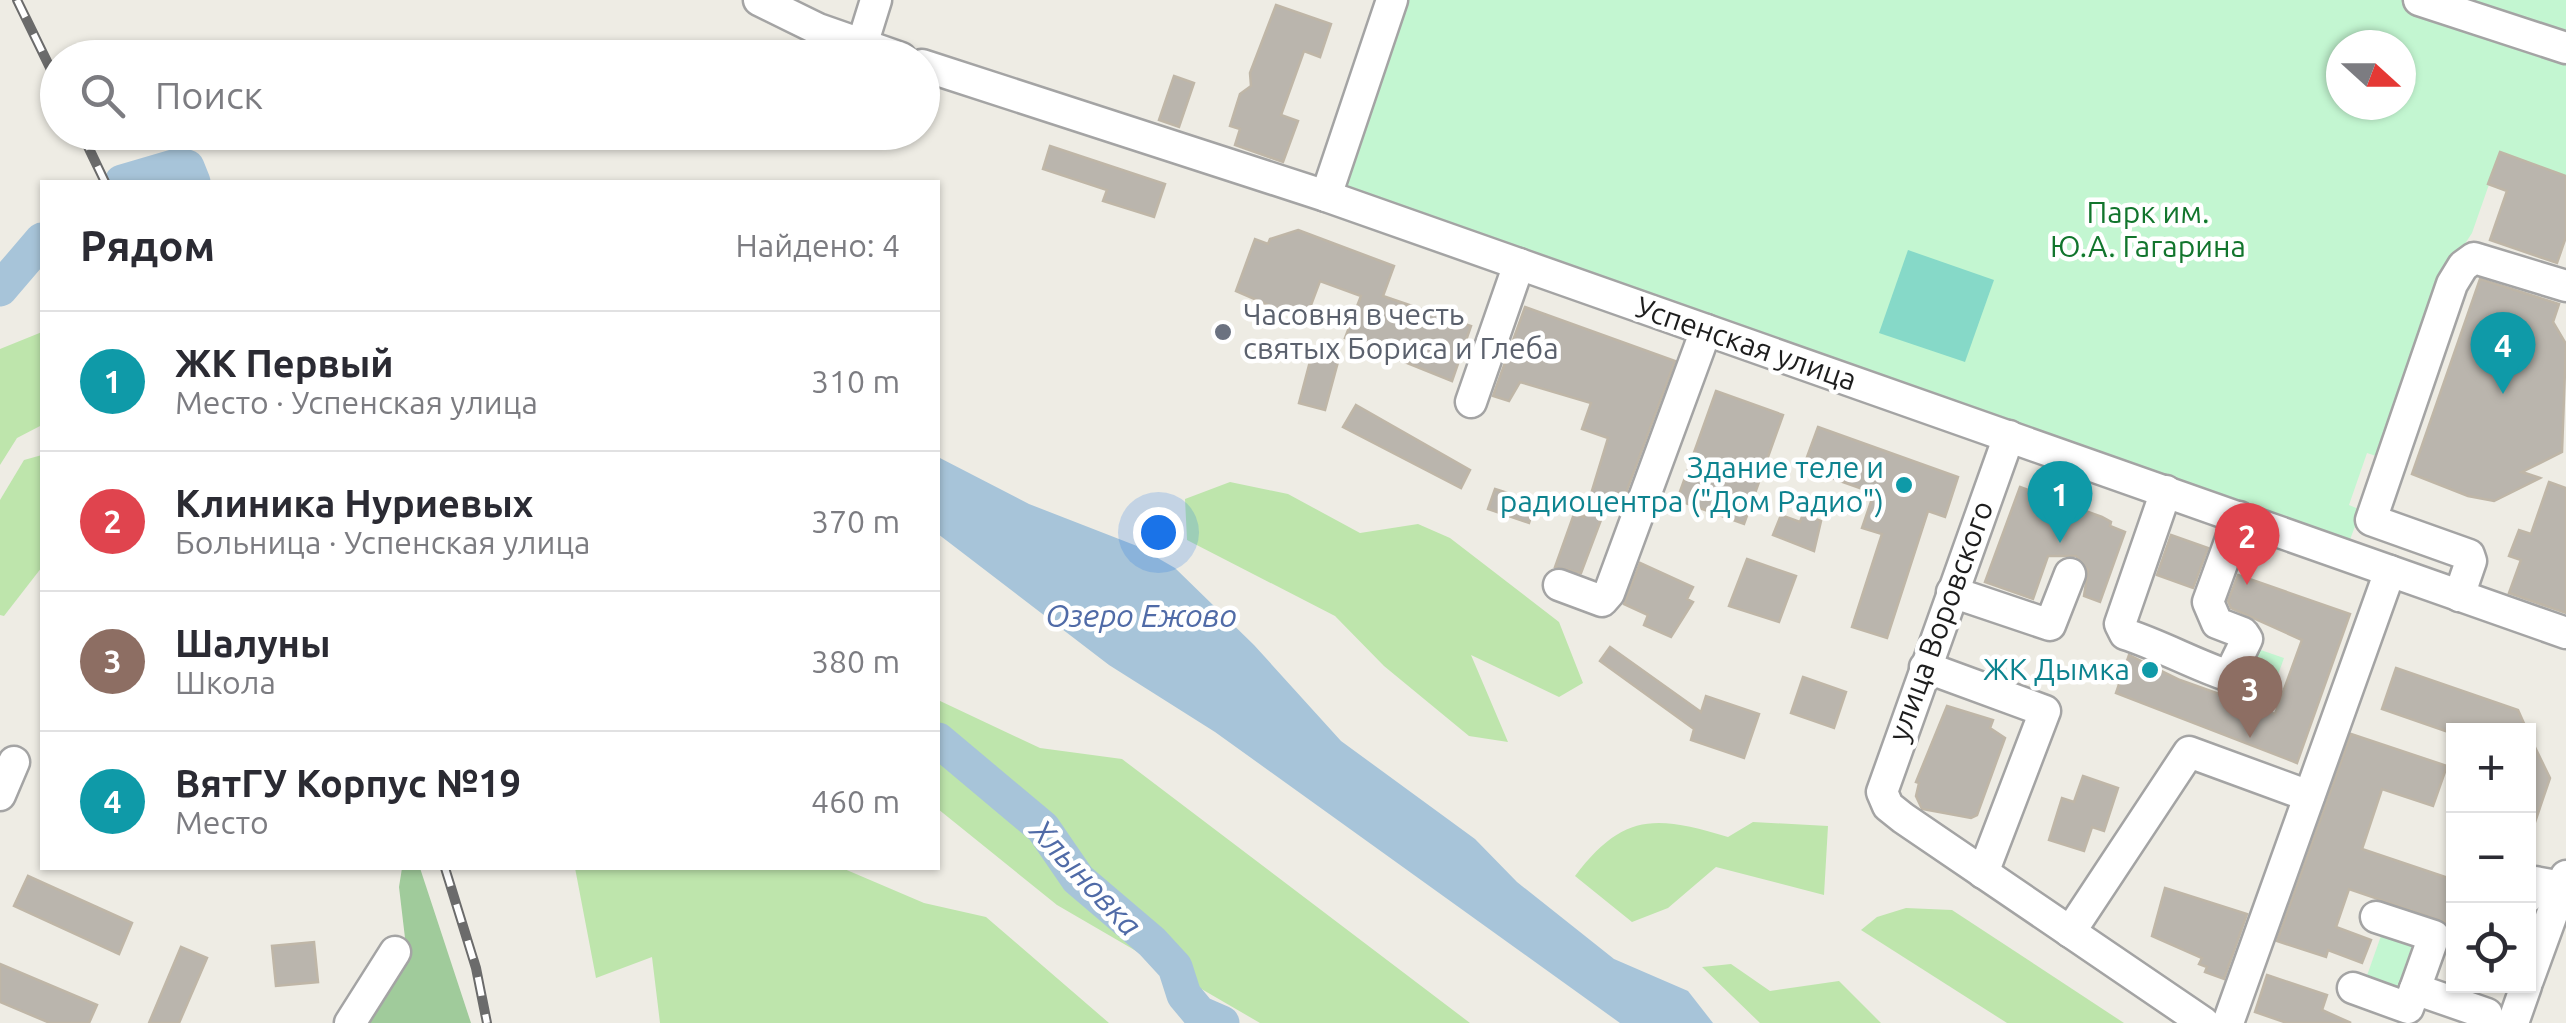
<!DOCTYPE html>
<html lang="ru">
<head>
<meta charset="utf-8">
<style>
  body { margin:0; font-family:Ubuntu,sans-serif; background:#f2f2f3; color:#2b2b33 }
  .controls { position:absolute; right:30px; bottom:30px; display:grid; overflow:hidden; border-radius:0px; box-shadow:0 2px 8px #0004 }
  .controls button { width:90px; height:90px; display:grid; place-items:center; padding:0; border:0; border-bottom:2px solid #e1e1e2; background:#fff; color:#2b2b33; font:50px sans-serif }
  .compass { position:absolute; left:2326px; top:30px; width:90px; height:90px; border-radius:50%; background:#fff; box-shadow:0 2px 8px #0004; rotate:111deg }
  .you { position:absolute; left:1158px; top:532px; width:35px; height:35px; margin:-25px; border:8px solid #fff; border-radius:50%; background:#1a73e8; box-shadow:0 0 0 15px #1a73e833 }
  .badge { display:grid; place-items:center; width:65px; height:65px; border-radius:50%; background:#2563eb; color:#fff; font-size:32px; font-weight:700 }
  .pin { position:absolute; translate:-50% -82px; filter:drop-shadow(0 2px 5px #0008) }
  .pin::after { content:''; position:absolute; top:52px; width:35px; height:30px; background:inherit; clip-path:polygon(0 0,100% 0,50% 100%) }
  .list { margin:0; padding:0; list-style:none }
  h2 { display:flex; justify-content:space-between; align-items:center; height:130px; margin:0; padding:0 40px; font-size:42px }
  h2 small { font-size:32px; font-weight:400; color:#7c7c81 }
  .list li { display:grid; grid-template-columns:65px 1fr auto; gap:30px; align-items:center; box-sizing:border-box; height:140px; padding:0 40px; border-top:2px solid #e1e1e2 }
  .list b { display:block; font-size:38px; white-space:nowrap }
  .list p { margin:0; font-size:32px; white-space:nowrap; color:#7c7c81 }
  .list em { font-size:32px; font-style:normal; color:#7c7c81 }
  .icon { flex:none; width:55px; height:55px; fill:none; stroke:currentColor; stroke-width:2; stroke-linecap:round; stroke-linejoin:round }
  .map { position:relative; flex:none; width:2566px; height:1023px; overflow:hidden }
  .search { position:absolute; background:#fff; box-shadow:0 2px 8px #0004; left:40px; top:40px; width:900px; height:110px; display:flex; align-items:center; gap:25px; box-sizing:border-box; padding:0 35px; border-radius:55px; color:#7c7c81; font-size:38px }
  .panel { position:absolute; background:#fff; box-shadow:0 2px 8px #0004; left:40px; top:180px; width:900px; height:690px; border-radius:0px }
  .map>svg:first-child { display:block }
  .grass { fill:#bee5ac }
  .forest { fill:#a0cb9b }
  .park { fill:#c3f6d1; fill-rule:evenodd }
  .pitch { fill:#86d9c8 }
  .water { fill:#a7c4d9 }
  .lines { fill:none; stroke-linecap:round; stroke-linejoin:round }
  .river { stroke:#a7c4d9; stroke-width:35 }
  .building { fill:#bab5ad; stroke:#bfb6a7; stroke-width:2.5 }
  .minor-casing { stroke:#a4a4a4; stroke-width:35 }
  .minor { stroke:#fff; stroke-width:30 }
  .rail-casing { stroke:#6b6b6b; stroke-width:10 }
  .rail { stroke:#fff; stroke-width:6; stroke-dasharray:19; stroke-linecap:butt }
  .worship-dot { fill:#6b7280; stroke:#fff; stroke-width:4 }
  .culture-dot { fill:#0f9aa8; stroke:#fff; stroke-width:4 }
  .labels { text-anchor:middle; stroke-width:9; stroke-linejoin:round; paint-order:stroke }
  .park-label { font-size:30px; fill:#12752d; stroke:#fff }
  .worship-label { font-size:30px; fill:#5b616d; stroke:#fff; text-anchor:start }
  .street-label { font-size:30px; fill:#1d1d1d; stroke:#fff }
  .culture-label { font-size:30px; fill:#0d838f; stroke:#fff; text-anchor:end }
  .water-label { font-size:32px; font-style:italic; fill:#506ba7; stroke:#fff }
</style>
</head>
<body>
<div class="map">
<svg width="2566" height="1023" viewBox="0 0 2566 1023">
  <rect width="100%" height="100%" fill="#eeece4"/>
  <!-- grass -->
  <g class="grass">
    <polygon points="42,332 42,425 17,438 0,465 0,349"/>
    <polygon points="42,455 42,567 4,616 0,615 0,500 24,460"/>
    <polygon points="1230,482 1288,494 1360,533 1418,524 1450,538 1559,622 1583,683 1559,697 1471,655 1508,742 1469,736 1384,666 1335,616 1187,540 1185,499"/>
    <polygon points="938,700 1040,748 1122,759 1470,1023 1260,1023 1057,905 938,809"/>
    <path d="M1753,822L1828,826L1824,895L1716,867L1668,908L1632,922L1575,876C1623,813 1655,815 1728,837Z"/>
    <polygon points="575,868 842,868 924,903 986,917 1109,1023 660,1023 652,957 596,978"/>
    <polygon points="1906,908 1952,910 2124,1023 2007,1023 1861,930 1877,917"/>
    <polygon points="1731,964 1770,991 1839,981 1881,1023 1760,1023 1702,967"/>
  </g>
  <!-- forest -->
  <polygon class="forest" points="402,868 420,868 471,1023 369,1023 407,955 399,887"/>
  <!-- park -->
  <g class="park">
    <path d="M1393,0H2566V176L2500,153L2472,233L2444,276L2382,458L2367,453L2349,505L2361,510L2348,545L1352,199L1339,183ZM2341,45H2401V105H2341Z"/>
    <polygon points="2252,647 2284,658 2270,697 2239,686"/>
    <polygon points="2382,933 2413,943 2395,995 2364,984"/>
  </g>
  <!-- pitch -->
  <polygon class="pitch" points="1908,250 1994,280 1965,362 1879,333"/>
  <!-- water -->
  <polygon class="water" points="938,457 1029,504 1137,546 1175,568 1254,645 1341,741 1475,839 1517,882 1614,959 1688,991 1713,1023 1620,1023 1215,732 1109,665 938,534"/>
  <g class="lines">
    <!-- river -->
    <g class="river">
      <polyline points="122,182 180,165 187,167 193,182"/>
      <polyline points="0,289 42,240"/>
      <polyline points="938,740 1043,828 1078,879 1152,942 1175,967 1184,995 1199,1013 1222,1023"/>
    </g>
  </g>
  <!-- building -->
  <g class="building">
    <polygon points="1276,5 1331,24 1320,57 1304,51 1281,115 1298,121 1283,162 1235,145 1240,129 1230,126 1240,94 1251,86 1250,73"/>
    <polygon points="1174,76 1194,83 1179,127 1159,120"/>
    <polygon points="1050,146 1165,184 1154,217 1103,201 1107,190 1043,169"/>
    <polygon points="2500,152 2566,176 2566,237 2557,263 2490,240 2507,191 2488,184"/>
    <polygon points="1298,230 1394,266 1383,296 1471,326 1452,381 1345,338 1361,296 1320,281 1305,321 1236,291 1255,239 1268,244 1270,239"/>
    <polygon points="2480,279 2559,304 2553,322 2566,344 2562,452 2522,472 2540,478 2494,501 2468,496 2412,474"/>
    <polygon points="1525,307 1675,361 1620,509 1607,504 1581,573 1555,567 1574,514 1584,517 1608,438 1582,429 1591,403 1520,382 1509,401 1493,396"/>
    <polygon points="1313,350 1339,358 1325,410 1299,403"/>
    <polygon points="1716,391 1783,415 1744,524 1677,500"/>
    <polygon points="1356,405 1470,470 1461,488 1343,427"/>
    <polygon points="1818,427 1958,477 1945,517 1928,511 1887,638 1852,627 1882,534 1862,528 1874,493 1803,468"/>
    <polygon points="2549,482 2566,488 2566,613 2509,593 2521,560 2509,556 2519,530 2531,534"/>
    <polygon points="2020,487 2102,517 2111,522 2110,526 2125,532 2100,602 2084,596 2088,570 2076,556 2048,556 2033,599 1985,582"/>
    <polygon points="1495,489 1536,502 1529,523 1488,509"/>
    <polygon points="1803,514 1821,521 1814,551 1773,535 1781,515 1800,522"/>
    <polygon points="2171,535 2208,548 2193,588 2157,575"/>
    <polygon points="1747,559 1796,576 1779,622 1729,606"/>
    <polygon points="1640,563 1693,587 1687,599 1693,602 1671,637 1644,625 1648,615 1624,604"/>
    <polygon points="2238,575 2350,614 2297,763 2116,693 2129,655 2180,680 2275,714 2302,640 2231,608 2228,601"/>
    <polygon points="1610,647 1701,712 1706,696 1759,714 1744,758 1691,740 1694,729 1600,661"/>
    <polygon points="2396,668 2518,710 2527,730 2454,734 2382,709"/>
    <polygon points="1803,677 1846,692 1834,728 1791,713"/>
    <polygon points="1947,706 1993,720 1990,728 2005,738 1977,815 1971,818 1922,809 1916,796 1919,783 1916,782"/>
    <polygon points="2528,733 2550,778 2531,834 2528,834"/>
    <polygon points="2351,734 2447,766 2433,806 2382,789 2362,849 2454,880 2454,925 2349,889 2336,927 2371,940 2362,963 2328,950 2326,957 2277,941"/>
    <polygon points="2083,776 2118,788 2104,831 2092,827 2084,851 2049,840 2062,798 2074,802"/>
    <polygon points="28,876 132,923 119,954 14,906"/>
    <polygon points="2165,888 2247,914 2224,979 2205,972 2207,967 2199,964 2202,958 2152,936"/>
    <polygon points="314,942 318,982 276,986 272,946"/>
    <polygon points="181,947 207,958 179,1023 149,1023"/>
    <polygon points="0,964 97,1005 89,1023 50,1023 0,1002"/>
    <polygon points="2267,975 2327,995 2322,1010 2351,1023 2287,1023 2255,1012"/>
  </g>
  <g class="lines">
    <defs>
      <g id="minor">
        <polyline points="759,0 818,29 901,58"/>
        <polyline points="2419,0 2566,48"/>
        <polyline points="862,45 876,0"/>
        <polyline points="922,65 1326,196 2566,633"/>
        <polyline points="1326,196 1392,0"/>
        <polyline points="1471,402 1519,264"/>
        <polyline points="2009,436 1882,792 1888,806 1903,818 2204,1023"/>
        <path d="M2166,491L2120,624L2125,634C2162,646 2193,664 2229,676L2247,639L2243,633L2217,623L2208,602L2239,517"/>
        <polyline points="1559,585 1602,601 1609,593 1706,330"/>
        <polyline points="1952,592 2050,625 2070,574"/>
        <polyline points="2459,596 2471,561 2469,555 2371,520 2452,284 2463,266 2474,258 2566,286"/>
        <polyline points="1925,667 2045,711 1983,873"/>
        <polyline points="0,795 14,762"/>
        <polyline points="2528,897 2535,882 2562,887"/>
        <polyline points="2376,917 2434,936 2415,989 2487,1014"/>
        <polyline points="2070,932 2189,752 2309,796"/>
        <polyline points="2528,980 2566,876"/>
        <polyline points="2353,988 2408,1008 2415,989"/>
        <polyline points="350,1023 395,952"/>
        <polyline points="2228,1023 2390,571"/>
        <polyline points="2513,1023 2526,986"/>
      </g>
    </defs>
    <!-- minor casing -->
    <use href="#minor" class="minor-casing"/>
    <!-- minor -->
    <use href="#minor" class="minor"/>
    <defs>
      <g id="rail">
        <polyline points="17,0 58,84"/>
        <polyline points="81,132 105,182"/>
        <polyline points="445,868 476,968 487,1023"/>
      </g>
    </defs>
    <!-- rail casing -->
    <use href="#rail" class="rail-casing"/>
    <!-- rail -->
    <use href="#rail" class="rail"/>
  </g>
  <!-- markers -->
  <circle class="worship-dot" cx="1223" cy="332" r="10"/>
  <g class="culture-dot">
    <circle cx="1904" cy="485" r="10"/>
    <circle cx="2150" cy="670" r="10"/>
  </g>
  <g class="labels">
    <!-- park labels -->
    <g class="park-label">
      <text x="2148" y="223">Парк им.<tspan x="2148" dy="34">Ю.А. Гагарина</tspan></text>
    </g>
    <!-- worship labels -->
    <g class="worship-label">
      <text x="1243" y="325">Часовня в честь<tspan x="1243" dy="34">святых Бориса и Глеба</tspan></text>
    </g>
    <!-- street labels -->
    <g class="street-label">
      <text transform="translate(1746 344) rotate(19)" y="10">Успенская улица</text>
      <text transform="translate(1941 621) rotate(-70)" y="10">улица Воровского</text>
    </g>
    <!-- culture labels -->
    <g class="culture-label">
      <text x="1884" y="478">Здание теле и<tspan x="1884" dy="34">радиоцентра ("Дом Радио")</tspan></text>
      <text x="2130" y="680">ЖК Дымка</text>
    </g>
    <!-- water labels -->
    <g class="water-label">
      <text x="1141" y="627">Озеро Ежово</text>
      <text transform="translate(1086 878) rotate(47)" y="11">Хлыновка</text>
    </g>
  </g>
</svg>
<div class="controls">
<button>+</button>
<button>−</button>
<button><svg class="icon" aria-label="locate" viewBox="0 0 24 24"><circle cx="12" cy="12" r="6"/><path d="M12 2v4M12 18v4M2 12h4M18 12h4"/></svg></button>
</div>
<svg class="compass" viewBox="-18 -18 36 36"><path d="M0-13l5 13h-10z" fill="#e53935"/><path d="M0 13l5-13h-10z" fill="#7c7c81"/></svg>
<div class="you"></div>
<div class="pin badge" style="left:2060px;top:543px;background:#0f9aa8">1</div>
<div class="pin badge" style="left:2247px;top:585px;background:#e0444e">2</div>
<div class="pin badge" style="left:2250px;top:738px;background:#8d6e63">3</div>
<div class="pin badge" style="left:2503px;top:394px;background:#0f9aa8">4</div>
<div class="search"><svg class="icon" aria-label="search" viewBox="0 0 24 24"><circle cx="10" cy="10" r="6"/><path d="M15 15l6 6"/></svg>Поиск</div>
<section class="panel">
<h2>Рядом<small>Найдено: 4</small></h2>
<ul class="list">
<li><span class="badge" style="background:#0f9aa8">1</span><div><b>ЖК Первый</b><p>Место · Успенская улица</p></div><em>310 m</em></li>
<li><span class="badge" style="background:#e0444e">2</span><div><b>Клиника Нуриевых</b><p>Больница · Успенская улица</p></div><em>370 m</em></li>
<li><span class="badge" style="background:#8d6e63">3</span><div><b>Шалуны</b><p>Школа</p></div><em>380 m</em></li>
<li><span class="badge" style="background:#0f9aa8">4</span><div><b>ВятГУ Корпус №19</b><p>Место</p></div><em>460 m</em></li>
</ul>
</section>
</div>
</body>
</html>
